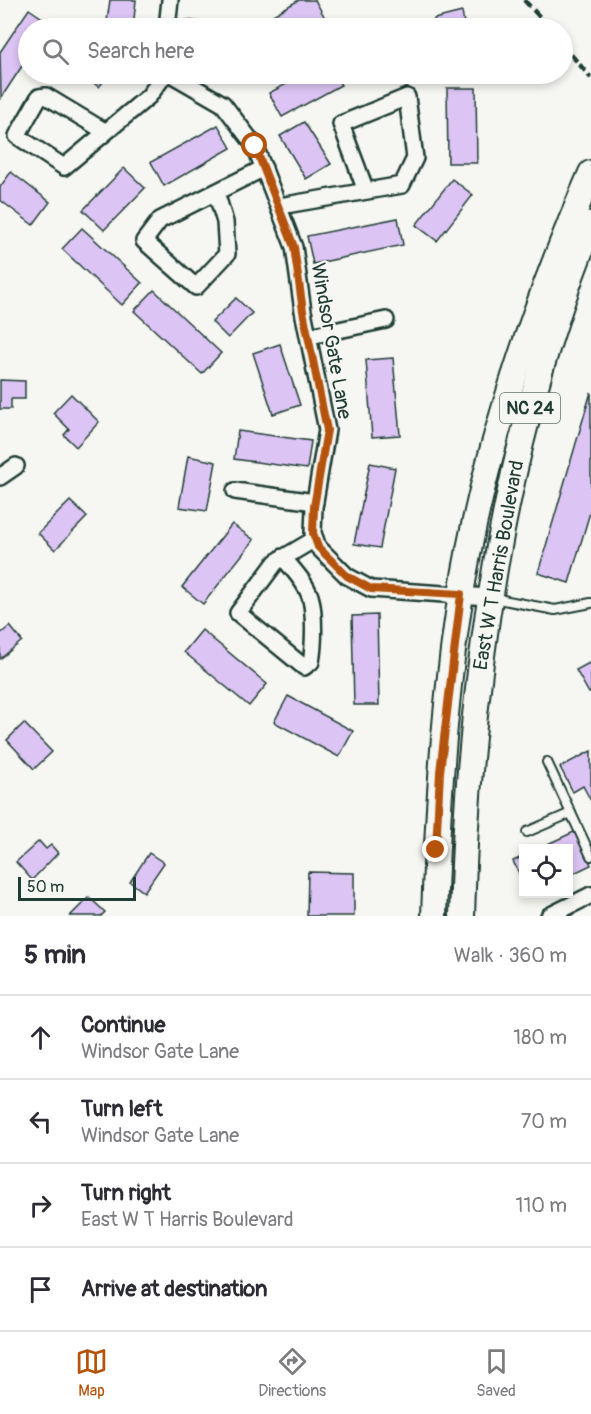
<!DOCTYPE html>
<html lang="en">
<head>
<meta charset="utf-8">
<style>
  body { margin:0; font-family:Pangolin,sans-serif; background:#f2f2f3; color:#2b2b33 }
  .controls { position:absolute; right:18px; bottom:18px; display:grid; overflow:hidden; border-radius:0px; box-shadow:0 3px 9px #0003 }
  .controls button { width:54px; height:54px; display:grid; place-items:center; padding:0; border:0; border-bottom:2px solid #e1e1e2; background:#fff; color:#2b2b33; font:30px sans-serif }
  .scale { position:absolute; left:18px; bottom:15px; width:118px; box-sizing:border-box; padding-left:6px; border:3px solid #1f3d34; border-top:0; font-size:16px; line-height:21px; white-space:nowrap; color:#1f3d34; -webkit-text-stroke:4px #f6f6f2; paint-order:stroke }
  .stop { position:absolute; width:18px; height:18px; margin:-14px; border:4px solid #b45309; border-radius:50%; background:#fff }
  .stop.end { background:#b45309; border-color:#fff; box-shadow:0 2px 6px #0008 }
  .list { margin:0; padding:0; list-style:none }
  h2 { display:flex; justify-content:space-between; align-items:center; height:78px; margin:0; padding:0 24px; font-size:26px }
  h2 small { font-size:20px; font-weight:400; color:#7c7c81 }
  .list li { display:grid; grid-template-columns:39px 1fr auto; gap:18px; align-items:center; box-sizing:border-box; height:84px; padding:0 24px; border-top:2px solid #e1e1e2 }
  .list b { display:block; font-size:22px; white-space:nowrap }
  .list p { margin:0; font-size:20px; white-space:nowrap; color:#7c7c81 }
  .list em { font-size:20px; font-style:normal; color:#7c7c81 }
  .icon { flex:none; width:33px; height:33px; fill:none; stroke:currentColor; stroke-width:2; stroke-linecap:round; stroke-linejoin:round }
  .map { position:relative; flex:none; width:591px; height:916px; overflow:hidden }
  .search { position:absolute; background:#fff; box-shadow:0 3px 9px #0003; left:18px; right:18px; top:18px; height:66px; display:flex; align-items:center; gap:15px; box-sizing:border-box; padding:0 21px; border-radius:33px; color:#7c7c81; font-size:22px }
  .sheet { height:414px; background:#fff }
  nav { display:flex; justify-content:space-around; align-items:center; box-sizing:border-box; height:84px; border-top:2px solid #e1e1e2; background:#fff; font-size:16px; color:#7c7c81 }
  nav a { display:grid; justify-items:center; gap:3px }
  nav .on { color:#b45309 }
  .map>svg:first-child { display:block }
  .building { fill:#dcc4f4; stroke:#1f3d34; stroke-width:1.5 }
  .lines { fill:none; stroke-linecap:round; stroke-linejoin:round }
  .service-casing { stroke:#1f3d34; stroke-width:12 }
  .minor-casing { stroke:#1f3d34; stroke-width:20 }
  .primary-casing { stroke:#1f3d34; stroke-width:28 }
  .service { stroke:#f6f6f2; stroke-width:8 }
  .minor { stroke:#f6f6f2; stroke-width:15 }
  .primary { stroke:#f6f6f2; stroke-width:24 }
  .rail { stroke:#1f3d34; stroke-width:4.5; stroke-dasharray:9 4.5; stroke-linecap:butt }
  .route { stroke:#b45309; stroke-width:8 }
  .labels { text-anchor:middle; stroke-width:4.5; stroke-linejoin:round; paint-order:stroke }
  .shield { fill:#f6f6f2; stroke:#60746d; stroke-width:1.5 }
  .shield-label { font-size:18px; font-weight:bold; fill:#1f3d34 }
  .street-label { font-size:20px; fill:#1f3d34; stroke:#f6f6f2 }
</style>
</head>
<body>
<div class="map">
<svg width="591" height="916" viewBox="0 0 591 916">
  <rect width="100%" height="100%" fill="#f6f6f2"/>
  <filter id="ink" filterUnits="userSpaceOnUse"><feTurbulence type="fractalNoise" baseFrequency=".0167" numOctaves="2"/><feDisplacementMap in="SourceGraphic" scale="12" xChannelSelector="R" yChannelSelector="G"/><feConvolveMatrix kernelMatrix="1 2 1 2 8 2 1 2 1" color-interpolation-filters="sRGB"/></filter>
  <g filter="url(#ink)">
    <!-- building -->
    <g class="building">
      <polygon points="110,0 136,0 133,28 106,28"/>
      <polygon points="299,0 315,0 325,18 307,28 262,28 259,23"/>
      <polygon points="29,9 51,24 48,28 28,28 28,57 1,98 0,52"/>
      <polygon points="462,12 465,28 436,28 434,19"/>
      <polygon points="187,20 246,28 186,28"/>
      <polygon points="81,74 109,74 99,87"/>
      <polygon points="305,74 334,74 341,85 282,117 269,93"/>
      <polygon points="447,88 476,88 477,163 448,163"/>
      <polygon points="304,122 331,164 306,179 280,136"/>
      <polygon points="218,125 231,148 164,186 151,162"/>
      <polygon points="124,168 145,188 104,230 83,210"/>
      <polygon points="11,172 50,202 33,225 0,200 0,187"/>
      <polygon points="452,179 473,195 437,241 416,225"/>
      <polygon points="398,218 403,245 313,264 307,236"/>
      <polygon points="82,228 142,283 122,305 62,249"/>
      <polygon points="154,290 221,353 202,374 134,311"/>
      <polygon points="236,298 252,313 228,338 212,322"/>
      <polygon points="280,344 300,405 273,414 253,353"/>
      <polygon points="393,358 400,435 372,437 366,360"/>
      <polygon points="0,380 25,381 25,399 11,399 11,409 0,409"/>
      <polygon points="591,392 591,509 569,583 538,573"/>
      <polygon points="71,394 99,422 76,447 64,435 69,429 53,413"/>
      <polygon points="238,431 311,441 307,469 234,459"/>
      <polygon points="188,456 216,462 207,511 179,507"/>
      <polygon points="370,463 395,468 380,548 354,544"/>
      <polygon points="70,501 87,517 55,550 38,533"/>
      <polygon points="232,524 254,540 203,604 182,587"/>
      <polygon points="377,615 379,705 354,705 352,616"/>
      <polygon points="10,626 22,641 0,659 0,634"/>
      <polygon points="202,630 267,684 249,706 184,652"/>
      <polygon points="591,662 591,692 589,693 576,670"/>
      <polygon points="288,696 353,731 339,757 274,722"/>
      <polygon points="24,723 52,752 34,769 7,740"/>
      <polygon points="591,751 591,801 583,786 573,792 560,767"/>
      <polygon points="576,831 591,865 568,876 568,848 539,848"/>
      <polygon points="39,841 46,849 51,845 58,853 32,880 16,862"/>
      <polygon points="149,853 164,863 144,892 130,882"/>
      <polygon points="524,856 524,883 513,861"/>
      <polygon points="308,872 354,873 354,916 307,916"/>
      <polygon points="89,897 105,912 101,916 70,916"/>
    </g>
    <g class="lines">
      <defs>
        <g id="service">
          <polyline points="493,598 555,610 591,603"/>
          <polyline points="547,762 591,856"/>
          <polyline points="527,832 571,813"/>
        </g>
        <g id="minor">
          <polyline points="167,28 170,0"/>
          <polyline points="171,74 223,104 255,146 294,247 303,311 327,430 314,507 313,533 318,547 347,576 371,589 488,597"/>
          <polyline points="106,132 46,96 39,97 17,136 64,167 149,96 165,74"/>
          <polyline points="216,192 225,222 227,254 196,287 144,241 160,220 264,168"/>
          <polyline points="280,206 402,185 415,158 407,97 341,124 366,191"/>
          <polyline points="310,336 386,320"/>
          <polyline points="0,477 16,466"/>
          <polyline points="235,491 315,502"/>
          <path d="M283,557C292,569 305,581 310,596C315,611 314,646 311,662L304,667L238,613L276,562L315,539"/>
          <polyline points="549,916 591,895"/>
        </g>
        <g id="primary">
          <path d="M434,916C438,808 444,701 461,594C484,450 533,307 591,173"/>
          <path d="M462,916C469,680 502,445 591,224"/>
        </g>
      </defs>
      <!-- service casing -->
      <use href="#service" class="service-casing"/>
      <!-- minor casing -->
      <use href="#minor" class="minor-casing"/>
      <!-- primary casing -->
      <use href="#primary" class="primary-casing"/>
      <!-- service -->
      <use href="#service" class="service"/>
      <!-- minor -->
      <use href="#minor" class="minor"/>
      <!-- primary -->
      <use href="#primary" class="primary"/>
      <!-- rail -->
      <g class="rail">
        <polyline points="524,0 550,28"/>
        <polyline points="562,44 591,78"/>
      </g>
    </g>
  </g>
  <g class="lines" filter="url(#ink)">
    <!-- route -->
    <polyline class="route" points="255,146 294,247 303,311 327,430 314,507 313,533 318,547 347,576 371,589 461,594 440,772 436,850"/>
  </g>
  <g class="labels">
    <!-- shield labels -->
    <rect class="shield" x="500" y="393" width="60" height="30" rx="4.5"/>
    <g class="shield-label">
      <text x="530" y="414">NC 24</text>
    </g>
    <!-- street labels -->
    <g class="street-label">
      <text transform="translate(332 341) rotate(80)" y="7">Windsor Gate Lane</text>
      <text transform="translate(498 565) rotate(-80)" y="7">East W T Harris Boulevard</text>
    </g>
  </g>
</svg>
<div class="controls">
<button><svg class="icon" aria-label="locate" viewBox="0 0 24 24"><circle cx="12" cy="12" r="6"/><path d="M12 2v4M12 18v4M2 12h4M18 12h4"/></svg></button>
</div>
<div class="scale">50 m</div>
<div class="stop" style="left:255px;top:146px"></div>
<div class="stop end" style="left:436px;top:850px"></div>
<div class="search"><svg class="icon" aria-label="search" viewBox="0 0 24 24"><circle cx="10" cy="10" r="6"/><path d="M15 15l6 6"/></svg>Search here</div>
</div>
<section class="sheet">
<h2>5 min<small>Walk · 360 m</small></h2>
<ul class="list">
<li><svg class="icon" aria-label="ahead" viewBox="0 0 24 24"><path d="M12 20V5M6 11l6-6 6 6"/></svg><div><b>Continue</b><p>Windsor Gate Lane</p></div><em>180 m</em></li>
<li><svg class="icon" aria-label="left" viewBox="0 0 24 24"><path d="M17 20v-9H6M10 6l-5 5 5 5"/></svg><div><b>Turn left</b><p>Windsor Gate Lane</p></div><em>70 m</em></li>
<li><svg class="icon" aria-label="right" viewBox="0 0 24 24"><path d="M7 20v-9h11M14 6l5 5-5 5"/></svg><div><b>Turn right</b><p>East W T Harris Boulevard</p></div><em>110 m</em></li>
<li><svg class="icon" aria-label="arrive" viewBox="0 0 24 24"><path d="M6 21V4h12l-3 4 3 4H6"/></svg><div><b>Arrive at destination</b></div></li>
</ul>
</section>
<nav>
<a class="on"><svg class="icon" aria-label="map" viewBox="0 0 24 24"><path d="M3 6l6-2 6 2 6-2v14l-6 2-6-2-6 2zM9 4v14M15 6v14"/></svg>Map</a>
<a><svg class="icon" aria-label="directions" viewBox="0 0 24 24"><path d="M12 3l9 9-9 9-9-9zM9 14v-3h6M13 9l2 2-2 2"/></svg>Directions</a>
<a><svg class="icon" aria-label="saved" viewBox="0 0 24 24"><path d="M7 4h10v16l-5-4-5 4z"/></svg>Saved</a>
</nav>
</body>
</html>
